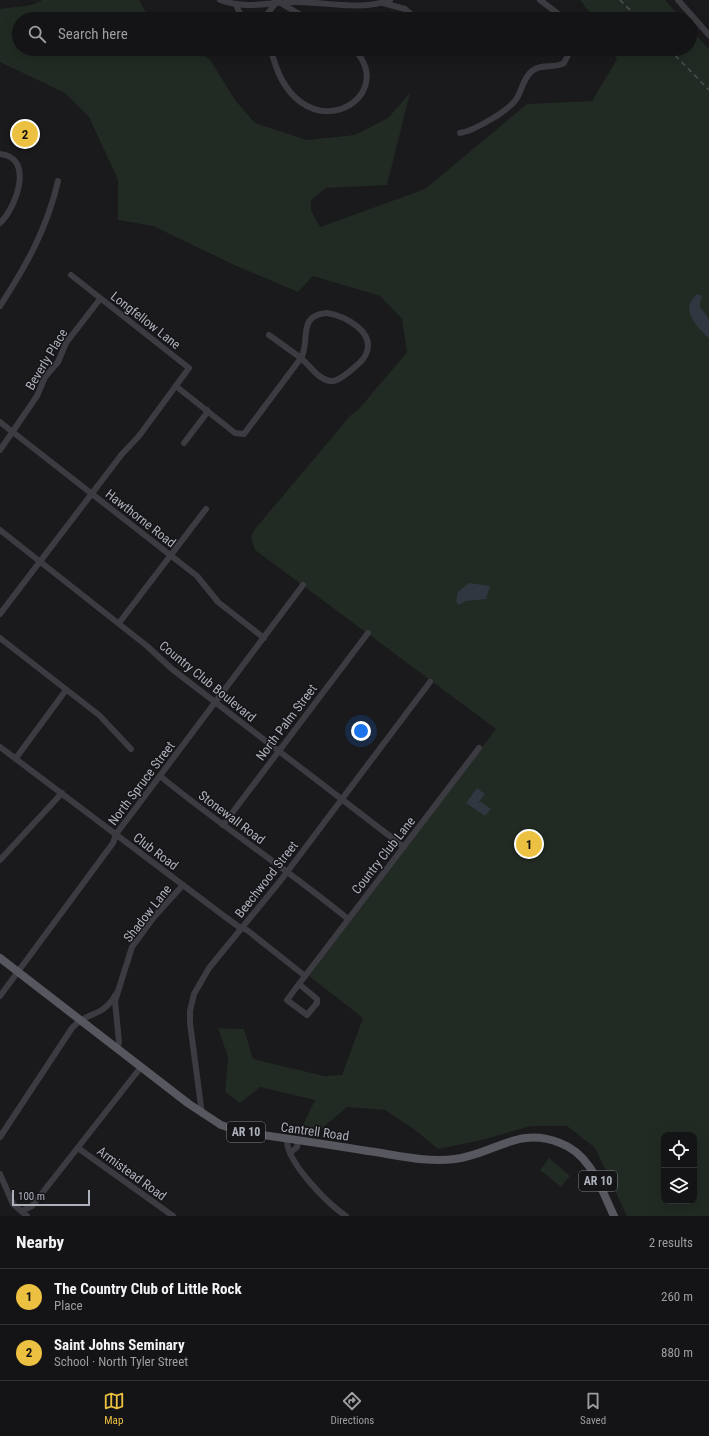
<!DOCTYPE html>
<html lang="en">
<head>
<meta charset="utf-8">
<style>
  body { margin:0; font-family:"Roboto Condensed",sans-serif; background:#212022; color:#f1f3f6 }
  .controls { position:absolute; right:12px; bottom:12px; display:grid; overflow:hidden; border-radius:8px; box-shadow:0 4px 16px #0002 }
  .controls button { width:36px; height:36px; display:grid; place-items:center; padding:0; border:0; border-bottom:1px solid #333234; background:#141315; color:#f1f3f6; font:20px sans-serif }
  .scale { position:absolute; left:12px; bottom:10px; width:78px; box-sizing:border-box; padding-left:4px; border:2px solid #acb0bb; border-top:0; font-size:11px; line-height:14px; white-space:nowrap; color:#acb0bb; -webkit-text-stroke:3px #151417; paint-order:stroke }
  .you { position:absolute; left:361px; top:731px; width:14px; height:14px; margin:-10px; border:3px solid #fff; border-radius:50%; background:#1a73e8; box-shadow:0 0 0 6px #1a73e833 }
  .badge { display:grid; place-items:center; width:26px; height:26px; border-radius:50%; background:#ecc041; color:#111; font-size:13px; font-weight:700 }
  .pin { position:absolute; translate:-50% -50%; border:2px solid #fff; box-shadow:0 1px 4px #0006 }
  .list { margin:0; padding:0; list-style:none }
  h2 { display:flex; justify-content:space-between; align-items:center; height:52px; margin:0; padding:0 16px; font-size:17px }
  h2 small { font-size:13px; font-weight:400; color:#9d9ea0 }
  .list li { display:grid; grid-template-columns:26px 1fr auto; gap:12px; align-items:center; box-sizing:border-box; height:56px; padding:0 16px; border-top:1px solid #333234 }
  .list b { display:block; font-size:15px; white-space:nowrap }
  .list p { margin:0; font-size:13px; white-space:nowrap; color:#9d9ea0 }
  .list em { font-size:13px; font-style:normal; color:#9d9ea0 }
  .icon { flex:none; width:22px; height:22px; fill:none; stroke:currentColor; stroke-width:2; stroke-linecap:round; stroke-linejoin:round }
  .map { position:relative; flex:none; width:709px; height:1216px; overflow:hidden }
  .search { position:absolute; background:#141315; box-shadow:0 4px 16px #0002; left:12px; right:12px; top:12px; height:44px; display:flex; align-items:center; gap:10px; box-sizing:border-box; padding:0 14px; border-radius:22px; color:#9d9ea0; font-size:15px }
  .sheet { height:164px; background:#141315 }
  nav { display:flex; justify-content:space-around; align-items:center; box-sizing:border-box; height:56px; border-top:1px solid #333234; background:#141315; font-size:11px; color:#9d9ea0 }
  nav a { display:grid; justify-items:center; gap:2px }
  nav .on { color:#ecc041 }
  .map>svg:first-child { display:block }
  .green { fill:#212a23; fill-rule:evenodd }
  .water { fill:#303740 }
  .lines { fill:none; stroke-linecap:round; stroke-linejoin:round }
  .minor { stroke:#3b3b41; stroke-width:6 }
  .major { stroke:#57585f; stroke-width:8 }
  .rail { stroke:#4e4f55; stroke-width:1.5; stroke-dasharray:5 4; stroke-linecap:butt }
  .labels { text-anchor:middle; stroke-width:3; stroke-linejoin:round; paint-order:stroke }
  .shield { fill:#151417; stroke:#7f818a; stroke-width:1 }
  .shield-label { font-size:12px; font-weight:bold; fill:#acb0bb }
  .street-label { font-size:13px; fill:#acb0bb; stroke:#151417 }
</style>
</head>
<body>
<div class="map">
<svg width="709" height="1216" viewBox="0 0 709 1216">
  <rect width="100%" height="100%" fill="#1a191c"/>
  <!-- green -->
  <g class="green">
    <path d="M43,0H139L146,12L155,19H19V49H196L210,60L236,101L255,123L307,140L355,135L388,118L410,93L387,185L326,188L311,200V210L320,227L425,189L527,104L592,101L617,59L611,49H690V28L709,49V1216H627L595,1148L567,1126H531L482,1140L438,1149L415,1130L385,1110L347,1107L320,1130L303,1125L315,1100L260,1087L240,1103L225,1092L228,1057L218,1028L244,1029L253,1059L324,1076L342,1075L363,1018L309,976L496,729L255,550L251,538L254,530L351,415L358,410L407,352L402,319L380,296L313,276L298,292L232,264L153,226L118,220V180L89,117L65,93L0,62V9L31,5ZM664,1135H694V1201H664Z"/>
    <polygon points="580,0 665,0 682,19 595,19"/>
    <polygon points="549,1158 570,1176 561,1187 540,1170"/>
  </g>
  <!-- water -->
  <g class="water">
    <path d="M698,294L702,296C695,312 707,309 709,321C709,326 709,333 709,338C697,328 678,307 698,294Z"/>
    <polygon points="469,583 490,586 486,599 465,601 459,605 456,601 458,592"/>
    <polygon points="477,788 485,794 478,803 481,802 491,809 485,816 466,803"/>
  </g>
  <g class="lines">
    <!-- minor -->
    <g class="minor">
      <path d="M220,0C248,10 269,2 296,2C324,2 364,11 390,0"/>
      <polyline points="540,0 565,19"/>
      <polyline points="678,0 709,35"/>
      <polyline points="383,3 405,9 417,19"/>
      <polyline points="236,4 239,12 246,19"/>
      <polyline points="282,4 308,19"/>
      <polyline points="263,19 275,4 275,0"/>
      <path d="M271,49C295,158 403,101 354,49"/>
      <path d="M460,133C474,131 510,110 517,98C522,89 524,77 532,71C541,63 554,69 564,63L571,49"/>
      <path d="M0,154C35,157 16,208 0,223"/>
      <path d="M0,306C26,266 47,229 58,181"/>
      <path d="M327,313C345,316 376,332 366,354C363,362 355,366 349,372C343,376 338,382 330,381C318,379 310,366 301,358C311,342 296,315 327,313Z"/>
      <polyline points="177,387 235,433 244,434 301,358 269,335"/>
      <polyline points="0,422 197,576 218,602 264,638"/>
      <polyline points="184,443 206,414 207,410"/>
      <polyline points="0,450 37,396 45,377 58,362 66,343 100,299"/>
      <polyline points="0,530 147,646 172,669 404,847"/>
      <polyline points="0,614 122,454 139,436 189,368 71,275"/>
      <polyline points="119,623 206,509"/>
      <polyline points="0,638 99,715 131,749"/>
      <polyline points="0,747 224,916 239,927 247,930 305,976"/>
      <polyline points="16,758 66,690"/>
      <path d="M160,776C221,826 287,869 348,919"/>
      <polyline points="223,825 368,633"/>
      <polyline points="0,860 62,793"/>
      <polyline points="299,984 479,748"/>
      <polygon points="299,984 317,999 317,1003 307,1015 287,1000"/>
      <polyline points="0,996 113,843 116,834 129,817 303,585"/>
      <polyline points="117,1049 119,1042 115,1001 132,947 154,917 183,885"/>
      <polyline points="202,1114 190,1023 190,1011 194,994 209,968 281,880 430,682"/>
      <path d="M0,1137L72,1028C88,1010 102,1019 116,994"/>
      <path d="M287,1139C285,1161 328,1204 346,1216"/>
      <polyline points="78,1148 173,1216"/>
      <polyline points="290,1153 297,1147 298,1140"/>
      <polyline points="0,1174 13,1204 27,1216"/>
      <polyline points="22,1211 32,1206 141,1067"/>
    </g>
    <!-- major -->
    <path class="major" d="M0,958L189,1104L221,1125L242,1132C284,1138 326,1144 368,1151C397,1155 427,1163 455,1159C495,1154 517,1126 560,1143C591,1154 601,1189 614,1216"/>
    <!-- rail -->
    <g class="rail">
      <polyline points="620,0 639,19"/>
      <polyline points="669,49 709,90"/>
    </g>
  </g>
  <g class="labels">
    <!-- shield labels -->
    <g class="shield">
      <rect x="227" y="1122" width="38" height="20" rx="3"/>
      <rect x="579" y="1171" width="38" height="20" rx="3"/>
    </g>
    <g class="shield-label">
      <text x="246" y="1136">AR 10</text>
      <text x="598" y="1185">AR 10</text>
    </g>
    <!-- street labels -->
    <g class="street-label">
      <text transform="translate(146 320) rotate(38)" y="5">Longfellow Lane</text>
      <text transform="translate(46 359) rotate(-59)" y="5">Beverly Place</text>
      <text transform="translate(141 518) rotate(38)" y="5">Hawthorne Road</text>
      <text transform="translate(208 681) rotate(39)" y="5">Country Club Boulevard</text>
      <text transform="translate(286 722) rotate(-53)" y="5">North Palm Street</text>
      <text transform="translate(141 783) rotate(-53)" y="5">North Spruce Street</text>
      <text transform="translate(232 817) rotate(37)" y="5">Stonewall Road</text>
      <text transform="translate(156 851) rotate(37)" y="5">Club Road</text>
      <text transform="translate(383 855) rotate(-52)" y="5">Country Club Lane</text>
      <text transform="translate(266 879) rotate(-52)" y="5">Beechwood Street</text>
      <text transform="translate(147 913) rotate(-52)" y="5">Shadow Lane</text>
      <text transform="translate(315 1131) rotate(8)" y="5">Cantrell Road</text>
      <text transform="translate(132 1173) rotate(36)" y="5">Armistead Road</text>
    </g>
  </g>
</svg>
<div class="controls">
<button><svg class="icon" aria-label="locate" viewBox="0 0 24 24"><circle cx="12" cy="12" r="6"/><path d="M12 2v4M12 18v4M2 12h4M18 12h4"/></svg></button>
<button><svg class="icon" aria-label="layers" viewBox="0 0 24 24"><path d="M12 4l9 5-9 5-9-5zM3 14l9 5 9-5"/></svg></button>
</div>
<div class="scale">100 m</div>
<div class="you"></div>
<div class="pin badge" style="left:529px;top:844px">1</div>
<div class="pin badge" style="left:25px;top:134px">2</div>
<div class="search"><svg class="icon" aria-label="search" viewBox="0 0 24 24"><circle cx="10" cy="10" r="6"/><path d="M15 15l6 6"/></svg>Search here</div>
</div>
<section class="sheet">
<h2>Nearby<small>2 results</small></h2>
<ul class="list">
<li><span class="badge">1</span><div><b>The Country Club of Little Rock</b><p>Place</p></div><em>260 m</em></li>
<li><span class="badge">2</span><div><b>Saint Johns Seminary</b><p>School · North Tyler Street</p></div><em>880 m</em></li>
</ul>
</section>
<nav>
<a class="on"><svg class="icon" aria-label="map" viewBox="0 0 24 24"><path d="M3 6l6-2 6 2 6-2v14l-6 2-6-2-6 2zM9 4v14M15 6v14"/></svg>Map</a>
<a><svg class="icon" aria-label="directions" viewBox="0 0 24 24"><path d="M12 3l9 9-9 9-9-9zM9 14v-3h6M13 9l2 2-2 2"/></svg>Directions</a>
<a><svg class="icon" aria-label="saved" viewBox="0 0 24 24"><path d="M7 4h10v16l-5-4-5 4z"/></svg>Saved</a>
</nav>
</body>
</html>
